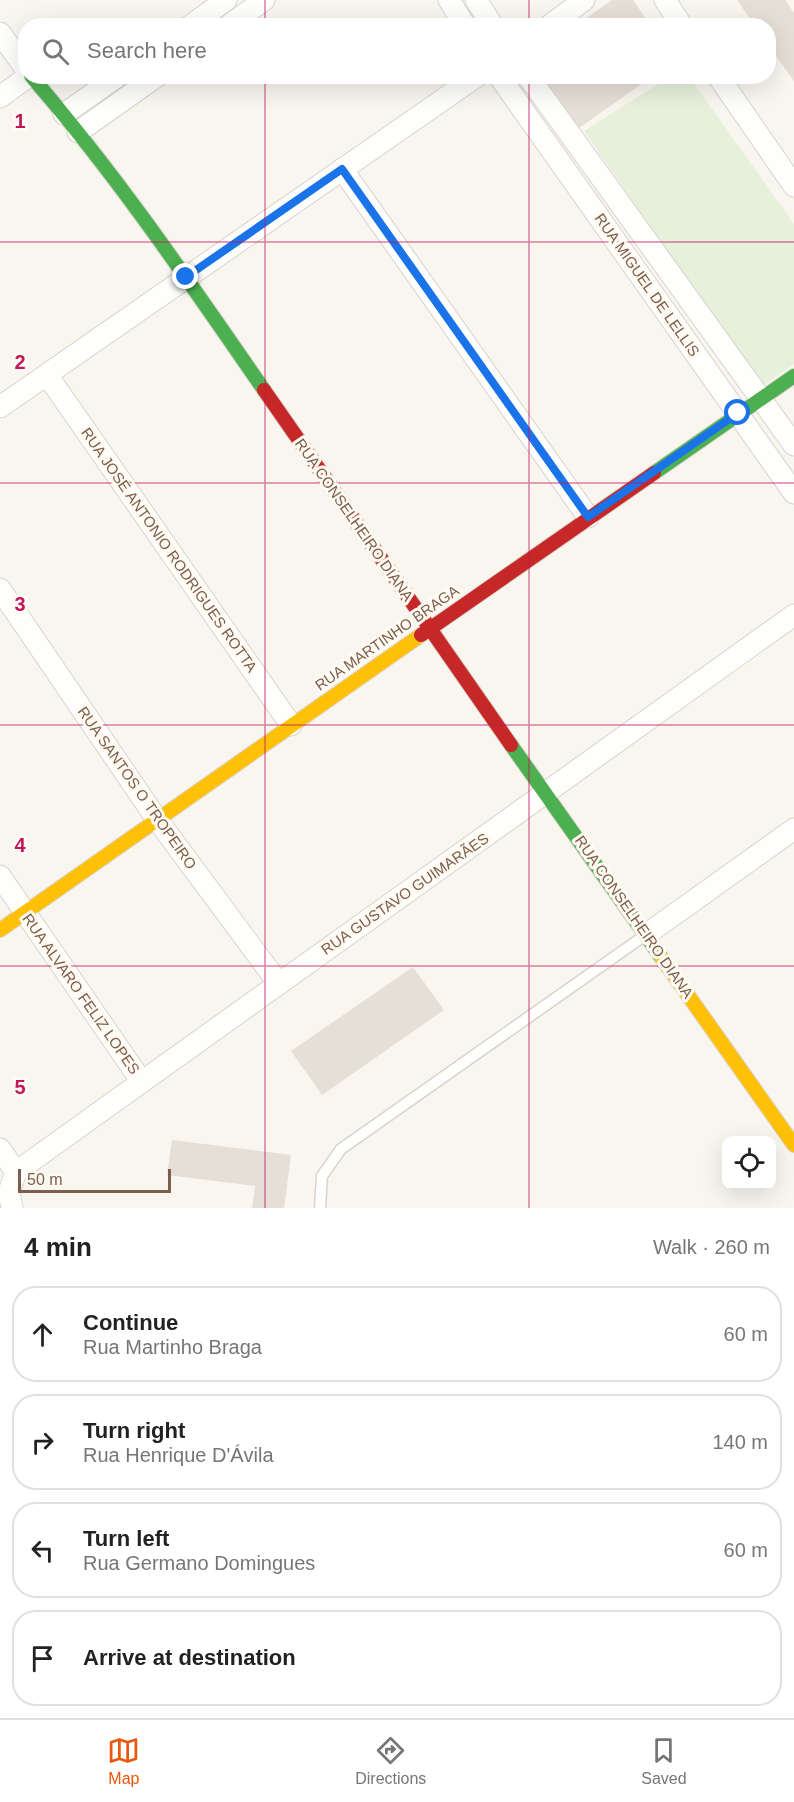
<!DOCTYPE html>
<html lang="en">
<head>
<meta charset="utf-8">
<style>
  body { margin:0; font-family:Arial,sans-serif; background:#f2f2f2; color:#222 }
  .controls { position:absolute; right:18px; bottom:18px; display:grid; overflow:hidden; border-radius:12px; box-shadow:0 6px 24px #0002 }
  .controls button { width:54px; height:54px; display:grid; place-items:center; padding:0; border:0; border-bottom:2px solid #e0e0e0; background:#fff; color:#222; font:30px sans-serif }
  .scale { position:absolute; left:18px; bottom:15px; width:153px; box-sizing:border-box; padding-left:6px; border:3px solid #7b5e4c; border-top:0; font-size:16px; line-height:21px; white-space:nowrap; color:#7b5e4c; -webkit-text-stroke:4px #fffbf3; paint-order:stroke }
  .stop { position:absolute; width:18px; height:18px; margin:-14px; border:4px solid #1a73e8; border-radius:50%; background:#fff }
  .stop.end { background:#1a73e8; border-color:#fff; box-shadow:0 2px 6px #0008 }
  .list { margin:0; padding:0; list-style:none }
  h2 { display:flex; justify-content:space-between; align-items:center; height:78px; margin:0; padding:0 24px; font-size:26px }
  h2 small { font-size:20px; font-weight:400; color:#767676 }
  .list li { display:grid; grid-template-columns:39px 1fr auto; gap:18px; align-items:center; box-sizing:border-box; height:96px; margin:0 12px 12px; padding:0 12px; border:2px solid #e0e0e0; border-radius:24px }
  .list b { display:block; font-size:22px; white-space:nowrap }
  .list p { margin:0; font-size:20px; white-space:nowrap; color:#767676 }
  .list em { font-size:20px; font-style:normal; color:#767676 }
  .icon { flex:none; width:33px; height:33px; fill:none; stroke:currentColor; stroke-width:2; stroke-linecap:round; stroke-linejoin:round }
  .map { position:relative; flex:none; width:794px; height:1208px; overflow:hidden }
  .search { position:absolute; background:#fff; box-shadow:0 6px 24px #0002; left:18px; right:18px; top:18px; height:66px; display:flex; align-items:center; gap:15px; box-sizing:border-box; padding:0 21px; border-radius:24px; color:#767676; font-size:22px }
  .sheet { height:510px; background:#fff }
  nav { display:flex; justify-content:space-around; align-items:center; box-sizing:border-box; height:84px; border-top:2px solid #e0e0e0; background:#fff; font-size:16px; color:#767676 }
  nav a { display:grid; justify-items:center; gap:3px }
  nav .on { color:#ea580c }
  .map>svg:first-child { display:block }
  .green { fill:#e6f0da }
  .building { fill:#e6dfd7 }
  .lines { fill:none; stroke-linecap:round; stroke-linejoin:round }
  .lane-casing { stroke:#d9d3ce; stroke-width:13 }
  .street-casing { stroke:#d9d3ce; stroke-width:23 }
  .fast-casing { stroke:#dad3cd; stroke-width:16 }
  .slow-casing { stroke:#dad3cd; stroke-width:16 }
  .jam-casing { stroke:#dad3cd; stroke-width:16 }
  .lane { stroke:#fefefd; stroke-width:10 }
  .street { stroke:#fefefd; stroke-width:21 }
  .fast { stroke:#4caf50; stroke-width:14 }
  .slow { stroke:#ffc107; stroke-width:14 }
  .jam { stroke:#c62828; stroke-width:14 }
  .route { stroke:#1a73e8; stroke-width:8 }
  .grid { fill:none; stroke:#c2185b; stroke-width:1.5; stroke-opacity:0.55 }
  .labels { text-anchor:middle; stroke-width:6; stroke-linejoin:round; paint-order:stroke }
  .street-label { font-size:15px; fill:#7b5e4c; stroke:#fffbf3 }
  .grid-label { font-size:20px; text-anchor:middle; font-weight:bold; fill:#c2185b; stroke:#fffbf3; stroke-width:6; stroke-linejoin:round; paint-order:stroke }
</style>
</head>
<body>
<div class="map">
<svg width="794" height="1208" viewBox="0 0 794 1208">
  <rect width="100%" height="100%" fill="#f9f6f0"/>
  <!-- green -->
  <polygon class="green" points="669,77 689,77 794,224 794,364 761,387 584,131"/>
  <!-- building -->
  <g class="building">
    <polygon points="612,0 633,0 651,26 575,26"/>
    <polygon points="737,0 785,0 794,13 794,81 768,45 768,26 755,26"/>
    <polygon points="541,76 653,76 579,128"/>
    <polygon points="413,967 444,1010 322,1095 291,1051"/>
    <polygon points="172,1140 291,1155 284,1208 252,1208 255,1186 167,1175"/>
  </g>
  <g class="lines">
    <defs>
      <polyline id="lane" points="320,1208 322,1176 341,1149 644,936"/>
      <g id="street">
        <polyline points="449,0 465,26"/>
        <polyline points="476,0 493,26"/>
        <polyline points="665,0 682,26"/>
        <polyline points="190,26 226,0"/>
        <polyline points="228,26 264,0"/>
        <polyline points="549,26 584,0"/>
        <polyline points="0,33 26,69"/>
        <polyline points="499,76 794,493"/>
        <polyline points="528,76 794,445"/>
        <polyline points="718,76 794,186"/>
        <polyline points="0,97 29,76"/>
        <polyline points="64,114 118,76"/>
        <polyline points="78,132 157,76"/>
        <polyline points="342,169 588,517"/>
        <polyline points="47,375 291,725"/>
        <polyline points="0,407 477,76"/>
        <polyline points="0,589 156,818 279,984"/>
        <polyline points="0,876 142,1082"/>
        <polyline points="647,934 794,829"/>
        <polyline points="0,1149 16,1172 9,1192 12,1208"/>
        <polyline points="16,1172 794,615"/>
      </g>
      <g id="fast">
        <path d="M31,76C116,174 190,283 264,390"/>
        <polyline points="654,473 794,376"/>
        <polyline points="511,745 661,957"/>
      </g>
      <g id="slow">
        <polyline points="0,930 421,635"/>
        <polyline points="661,957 794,1145"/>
      </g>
      <g id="jam">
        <polyline points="264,390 511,745"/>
        <polyline points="421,635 654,473"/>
      </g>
    </defs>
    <!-- lane casing -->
    <use href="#lane" class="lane-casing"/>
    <!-- street casing -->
    <use href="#street" class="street-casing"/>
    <!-- fast casing -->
    <use href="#fast" class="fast-casing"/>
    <!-- slow casing -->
    <use href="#slow" class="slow-casing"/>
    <!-- jam casing -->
    <use href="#jam" class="jam-casing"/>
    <!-- lane -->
    <use href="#lane" class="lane"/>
    <!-- street -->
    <use href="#street" class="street"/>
    <!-- fast -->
    <use href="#fast" class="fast"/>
    <!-- slow -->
    <use href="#slow" class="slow"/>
    <!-- jam -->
    <use href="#jam" class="jam"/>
  </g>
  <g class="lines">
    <!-- route -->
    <polyline class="route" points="186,277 342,169 588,517 738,413"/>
  </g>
  <!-- grid -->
  <path class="grid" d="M265,0V26M529,0V26M265,76V1208M529,76V1208M0,242H794M0,483H794M0,725H794M0,966H794"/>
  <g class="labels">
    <!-- street labels -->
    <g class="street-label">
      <text transform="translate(647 285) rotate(55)" y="5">RUA MIGUEL DE LELLIS</text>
      <text transform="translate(354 520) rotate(55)" y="5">RUA CONSELHEIRO DIANA</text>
      <text transform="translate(169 550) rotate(55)" y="5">RUA JOSÉ ANTONIO RODRIGUES ROTTA</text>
      <text transform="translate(387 638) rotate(-35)" y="5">RUA MARTINHO BRAGA</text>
      <text transform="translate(137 788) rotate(55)" y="5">RUA SANTOS O TROPEIRO</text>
      <text transform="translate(405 894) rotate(-35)" y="5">RUA GUSTAVO GUIMARÃES</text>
      <text transform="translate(634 917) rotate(55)" y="5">RUA CONSELHEIRO DIANA</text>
      <text transform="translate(81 994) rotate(55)" y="5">RUA ALVARO FELIZ LOPES</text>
    </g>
  </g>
  <g class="grid-label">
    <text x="20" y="128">1</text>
    <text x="20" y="369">2</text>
    <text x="20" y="611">3</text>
    <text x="20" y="852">4</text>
    <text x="20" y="1094">5</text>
  </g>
</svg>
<div class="controls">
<button><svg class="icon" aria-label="locate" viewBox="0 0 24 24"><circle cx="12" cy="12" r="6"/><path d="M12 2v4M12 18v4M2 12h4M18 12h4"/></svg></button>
</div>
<div class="scale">50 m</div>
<div class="stop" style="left:738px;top:413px"></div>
<div class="stop end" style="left:186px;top:277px"></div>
<div class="search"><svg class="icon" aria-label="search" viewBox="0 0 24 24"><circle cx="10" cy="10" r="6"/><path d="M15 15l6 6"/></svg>Search here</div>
</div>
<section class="sheet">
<h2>4 min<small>Walk · 260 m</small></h2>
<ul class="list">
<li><svg class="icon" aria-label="ahead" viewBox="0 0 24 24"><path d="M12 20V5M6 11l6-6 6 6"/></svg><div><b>Continue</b><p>Rua Martinho Braga</p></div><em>60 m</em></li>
<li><svg class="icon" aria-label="right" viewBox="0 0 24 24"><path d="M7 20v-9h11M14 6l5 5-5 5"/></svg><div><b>Turn right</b><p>Rua Henrique D'Ávila</p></div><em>140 m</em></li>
<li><svg class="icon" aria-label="left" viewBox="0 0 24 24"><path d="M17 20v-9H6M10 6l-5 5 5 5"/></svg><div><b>Turn left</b><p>Rua Germano Domingues</p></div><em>60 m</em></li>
<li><svg class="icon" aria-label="arrive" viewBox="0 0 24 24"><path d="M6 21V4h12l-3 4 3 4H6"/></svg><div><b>Arrive at destination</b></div></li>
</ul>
</section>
<nav>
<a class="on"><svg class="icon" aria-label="map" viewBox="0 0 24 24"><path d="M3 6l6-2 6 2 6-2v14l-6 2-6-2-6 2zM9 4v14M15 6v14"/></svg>Map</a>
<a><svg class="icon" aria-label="directions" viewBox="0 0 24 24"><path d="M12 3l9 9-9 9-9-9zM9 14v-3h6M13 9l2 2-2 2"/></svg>Directions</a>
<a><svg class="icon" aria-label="saved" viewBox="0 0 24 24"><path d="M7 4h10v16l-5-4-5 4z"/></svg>Saved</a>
</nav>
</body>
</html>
